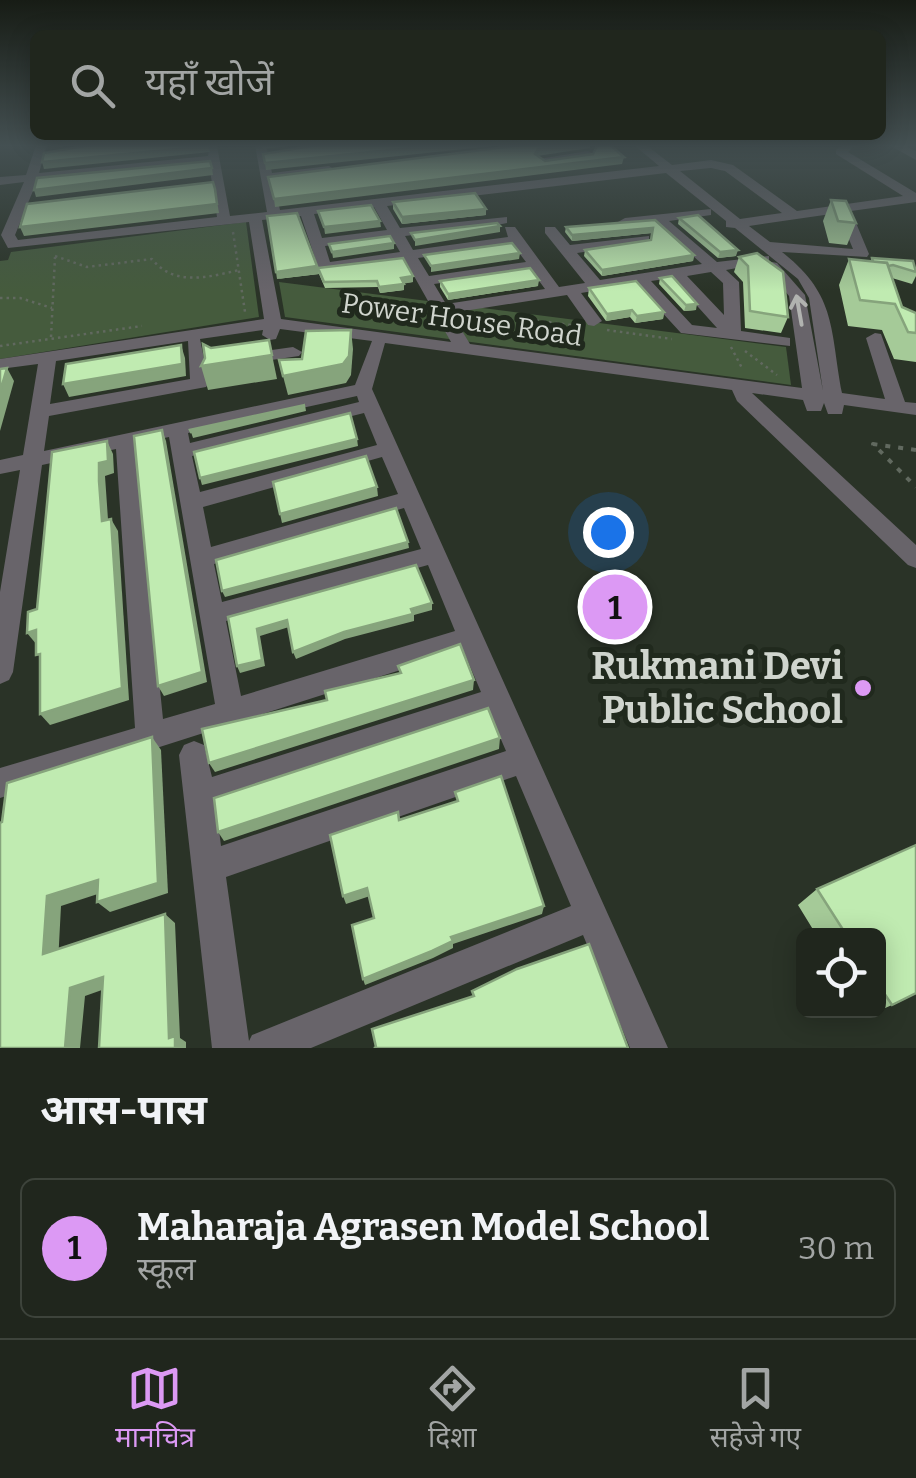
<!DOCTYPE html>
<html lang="hi">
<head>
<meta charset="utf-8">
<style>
  body { margin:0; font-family:Bitter,"Noto Sans Devanagari",serif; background:#2d322a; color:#f1f3f6 }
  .controls { position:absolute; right:30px; bottom:30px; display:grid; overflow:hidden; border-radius:15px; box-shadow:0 5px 25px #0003 }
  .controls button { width:90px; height:90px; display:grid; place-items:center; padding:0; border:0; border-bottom:2px solid #3d433b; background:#20261d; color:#f1f3f6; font:50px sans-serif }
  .you { position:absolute; left:608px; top:532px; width:35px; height:35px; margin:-25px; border:8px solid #fff; border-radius:50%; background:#1a73e8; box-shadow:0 0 0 15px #1a73e833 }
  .badge { display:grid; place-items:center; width:65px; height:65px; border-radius:50%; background:#dc99f4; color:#111; font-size:32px; font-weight:700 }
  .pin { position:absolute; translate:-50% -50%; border:5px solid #fff; box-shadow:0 2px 10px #0006 }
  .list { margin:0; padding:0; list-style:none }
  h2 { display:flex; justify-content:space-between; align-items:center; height:130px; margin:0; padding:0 40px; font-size:42px }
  h2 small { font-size:32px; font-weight:400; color:#a2a5a4 }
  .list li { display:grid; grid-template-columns:65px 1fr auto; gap:30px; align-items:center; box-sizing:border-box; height:140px; margin:0 20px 20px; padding:0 20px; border:2px solid #3d433b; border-radius:15px }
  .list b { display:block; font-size:38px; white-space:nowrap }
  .list p { margin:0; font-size:32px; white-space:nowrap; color:#a2a5a4 }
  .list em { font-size:32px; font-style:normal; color:#a2a5a4 }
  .icon { flex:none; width:55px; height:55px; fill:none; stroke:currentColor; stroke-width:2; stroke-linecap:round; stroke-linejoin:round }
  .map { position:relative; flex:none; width:916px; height:1048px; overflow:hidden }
  .search { position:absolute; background:#20261d; box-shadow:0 5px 25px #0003; left:30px; right:30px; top:30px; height:110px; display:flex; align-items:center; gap:25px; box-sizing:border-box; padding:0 35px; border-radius:15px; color:#a2a5a4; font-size:38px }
  .sheet { height:290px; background:#20261d }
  nav { display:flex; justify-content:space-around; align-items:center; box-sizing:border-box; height:140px; border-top:2px solid #3d433b; background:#20261d; font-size:28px; color:#a2a5a4 }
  nav a { display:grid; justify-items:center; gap:5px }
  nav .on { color:#dc99f4 }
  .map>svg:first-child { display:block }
  .green { fill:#455b3d }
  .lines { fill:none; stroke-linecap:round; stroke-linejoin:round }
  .path-far1 { stroke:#61695f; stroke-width:2.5; stroke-dasharray:2.5 4; stroke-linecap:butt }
  .path { stroke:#61695f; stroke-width:4; stroke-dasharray:5 8; stroke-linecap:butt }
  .minor { fill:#68646a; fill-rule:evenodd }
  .wall { fill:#a5ca98 }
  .shaded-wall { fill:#86a47c }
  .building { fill:#c0ebb1; stroke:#86a47c; stroke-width:2.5 }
  .oneway { stroke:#b1b3b0 }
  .poi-dot { fill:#dc99f4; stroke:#20291d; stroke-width:4 }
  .labels { text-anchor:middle; stroke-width:10; stroke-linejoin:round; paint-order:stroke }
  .far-street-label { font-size:28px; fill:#d0d5ce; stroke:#20291d }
  .near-poi-label { font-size:38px; font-weight:bold; fill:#d0d5ce; stroke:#20291d; text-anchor:end }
</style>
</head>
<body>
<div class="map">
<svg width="916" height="1048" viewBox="0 0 916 1048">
  <rect width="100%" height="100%" fill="#2a3327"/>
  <!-- green -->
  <g class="green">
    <polygon points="246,222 259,317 0,359 0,261 8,260 11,252"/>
    <polygon points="279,282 786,347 791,385 285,317"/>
  </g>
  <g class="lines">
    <!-- path-far1 -->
    <g class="path-far1">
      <polyline points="233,232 245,312"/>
      <path d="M55,256L87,267L152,259C174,287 209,277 239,270"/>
      <polyline points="0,298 20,298 52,308"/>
      <polyline points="607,330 672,339"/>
      <polyline points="473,331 519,318 578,326"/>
      <polyline points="51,337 55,257"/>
      <polyline points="0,346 142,326"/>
      <polyline points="731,347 743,370"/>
      <polyline points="745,351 777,375"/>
    </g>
    <!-- path -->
    <polyline class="path" points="916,450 873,444 916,487"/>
    <!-- minor -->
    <g class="minor">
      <path d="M36,145H47L39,173L208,156L209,146H217L230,216L267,212L255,145H266L272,173L329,166L335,170L273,180L280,210L659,166L634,145H646L672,165L711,160L733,165L797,211L903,196L836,154V150L843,145H855L848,152L916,193V202L851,211L869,254L867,257L782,252C837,295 830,329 842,393L885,399L866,338L875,333L881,334L905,402L916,403V415L844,405L842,414H828L824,403L821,411H807L803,400L752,393L916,545V568L908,565L737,401L732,390L385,343L372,389L668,1048H630L583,935L311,1048H212L179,755L184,745L194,741L204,745L212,777L481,692L463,650L0,798V768L135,728L116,449L42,465L13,672L9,680L0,684V592L20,470L0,474V460L23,455L38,364L0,369V359L264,319L249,222L8,248L1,235L24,182L0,185V177L26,175ZM209,163L217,217L18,240L15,235L37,181ZM711,168L725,171L782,213L740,219L680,171ZM666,173L726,221V227L735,228L798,279L809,298L823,391L805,295L777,263L772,262L765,266L789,296L802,388L470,344L451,313L567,295L588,325L594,326L602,321L581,293L636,284L681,333L790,346V338L741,331L739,282L726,270L769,262V256L717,262L669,221L711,215V209L625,218L618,222L625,226L655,222L702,264L600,280L577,253L644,243L649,242V236L570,245L555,227H545V233L585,283L559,287L515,227H505L508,237L413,250L405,236L502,224L507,223V217L400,228L387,206ZM374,207L387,230L322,238L314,214ZM838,213L853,249L770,242L749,226ZM301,216L319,270L405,260L451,342L281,319L262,220ZM392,238L400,252L330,262L325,246ZM513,245L526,262L429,276L418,258ZM531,270L545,289L446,304L434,284ZM711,272L723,283L724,315L687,276ZM672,278L717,328L692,325L651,281ZM280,329L372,341L355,385L44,451L49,416L206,387L209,383L200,339L263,330L262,335L270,340L276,339ZM188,341L190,379L50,404L56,361ZM357,396L359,402L190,443L188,433ZM364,413L377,445L200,492L192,456ZM169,437L215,704L163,719L135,444ZM382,457L398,494L211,547L203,507ZM404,508L421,549L222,602L214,564ZM428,565L455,631L241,696L226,621ZM490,714L506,751L221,846L216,805ZM516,776L571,906L252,1035L249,1041L226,877Z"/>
      <polygon points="889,145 903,145 916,151 916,160"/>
      <polygon points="588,151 592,153 592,157 514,168 508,164"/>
      <polygon points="293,347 302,352 299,356 243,364 234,359 243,354"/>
    </g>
  </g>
  <!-- wall -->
  <g class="wall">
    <polygon points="831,200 856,223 847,245 829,243 823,221"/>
    <polygon points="393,202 486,215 402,224 393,209"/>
    <polygon points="679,218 736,256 718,258 678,224"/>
    <polygon points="655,220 694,255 693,261 602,276 584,256 585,250 651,240 652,233 572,241 565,232 566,227"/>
    <polygon points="739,257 783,272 788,317 781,333 745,328 743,282 734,272"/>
    <polygon points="872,258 916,268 916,276 912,284 892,278 902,307 916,313 916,362 894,359 882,330 848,326 839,285 849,259 870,261"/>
    <polygon points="318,268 413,282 404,283 404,290 380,293 378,287 325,288 319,274 277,279"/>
    <polygon points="660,278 696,310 684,311 659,284"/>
    <polygon points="440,281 538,286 448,300 440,287"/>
    <polygon points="589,288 664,312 663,319 635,323 630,317 606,321 588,296"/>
    <polygon points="916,845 916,993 892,1005 867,1016 863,1010 878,1010 878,936 817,936 798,905 817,889"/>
  </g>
  <!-- shaded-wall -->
  <g class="shaded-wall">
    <polygon points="208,145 210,152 44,169 42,162"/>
    <polygon points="262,145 296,145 263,149"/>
    <polygon points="438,145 502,145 266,170 265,163"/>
    <polygon points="568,145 590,145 590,148 537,156 535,154 538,149"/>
    <polygon points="624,157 622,164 275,207 274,199"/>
    <polygon points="212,168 213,175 36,197 34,190"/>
    <polygon points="215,189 219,213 24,236 20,227"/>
    <polygon points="486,209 486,215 402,224 402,217"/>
    <polygon points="380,221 381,227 325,234 324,227"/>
    <polygon points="500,226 500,232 415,246 415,240"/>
    <polygon points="653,228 652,233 572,241 572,235"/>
    <polygon points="394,243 394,249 333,258 332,252"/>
    <polygon points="738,250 736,256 718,258 720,252"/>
    <polygon points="520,253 519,259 431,272 431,266"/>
    <polygon points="694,255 693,261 602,276 602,270"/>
    <polygon points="317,266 319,274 277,279 276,272"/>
    <polygon points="413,276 413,282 402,284 401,278"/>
    <polygon points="539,280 538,286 448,300 448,294"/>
    <polygon points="404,284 404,290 380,293 379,287"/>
    <polygon points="697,304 696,310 684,311 686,305"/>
    <polygon points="632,310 630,317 606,321 607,314"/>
    <polygon points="664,312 663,319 635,323 637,316"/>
    <polygon points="351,330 353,349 351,375 346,383 288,395 283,376"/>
    <polygon points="269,340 277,379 208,390 201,366"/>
    <polygon points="181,345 185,358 186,376 69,397 63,384"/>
    <polygon points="7,368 14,381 0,431 0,392"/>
    <polygon points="305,405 306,411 193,438 191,432"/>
    <polygon points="162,430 166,441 207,682 164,696 158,686"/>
    <polygon points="357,439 358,446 202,485 200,478"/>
    <polygon points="107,441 113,454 114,473 105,476 109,534 102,521 99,481 99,463"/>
    <polygon points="377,487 378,496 282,523 280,514"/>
    <polygon points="111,519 118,531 129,700 50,725 40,714"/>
    <polygon points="408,542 409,548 225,597 222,591"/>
    <polygon points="432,603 432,610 414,615 414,621 345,639 296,659 293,652 344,632"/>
    <polygon points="287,620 289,627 260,636 265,666 240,673 237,666 257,629"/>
    <polygon points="36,630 37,645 27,633"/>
    <polygon points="474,680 473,690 215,772 209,763"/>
    <polygon points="152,737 161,750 168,893 110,912 97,902"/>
    <polygon points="500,738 499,749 224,841 218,832"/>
    <polygon points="98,880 110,890 61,906 58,963 43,954 47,896"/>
    <polygon points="367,888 370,896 346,904 343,896"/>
    <polygon points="544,906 542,914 453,944 453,948 433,958 365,985 363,979 451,937"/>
    <polygon points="165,914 175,923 180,1038 186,1042 186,1048 175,1048 169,1038"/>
    <polygon points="103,977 116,985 85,996 80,1048 65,1048 70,988"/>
  </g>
  <!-- building -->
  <g class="building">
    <polygon points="91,145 208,145 208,146 42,162 44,153"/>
    <polygon points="318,145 438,145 265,163 263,154"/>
    <polygon points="522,145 568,145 538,149 535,154 545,161 593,154 597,146 595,145 610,145 624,157 274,199 268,177"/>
    <polygon points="210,161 212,168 34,190 37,178"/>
    <polygon points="213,182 215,189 217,204 20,227 27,204"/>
    <polygon points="475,193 486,209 402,217 393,202"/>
    <polygon points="831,200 846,201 856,223 838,221"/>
    <polygon points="371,205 380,221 324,227 318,211"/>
    <polygon points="297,213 317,266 276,272 267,216"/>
    <polygon points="698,215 738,250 720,252 679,218"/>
    <polygon points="655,220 694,255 602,270 585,250 651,240 653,228 572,235 566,227"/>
    <polygon points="497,223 500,226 415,240 411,233"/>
    <polygon points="390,236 394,243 332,252 329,244"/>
    <polygon points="512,243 520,253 431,266 424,255"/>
    <polygon points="757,253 783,272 788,317 750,311 748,266 739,257"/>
    <polygon points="403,258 413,276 401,278 404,284 379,287 377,281 324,282 318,268"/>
    <polygon points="872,258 913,261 916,272 893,265 888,266 887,263 873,262"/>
    <polygon points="849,259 887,263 902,307 916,313 916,333 908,332 895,304 860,300"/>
    <polygon points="530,268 539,280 448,294 440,281"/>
    <polygon points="672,276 697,304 686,305 660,278"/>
    <polygon points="636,281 664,312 637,316 632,310 607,314 589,288"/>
    <polygon points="351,330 349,356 343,364 283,376 279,360 302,359 306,331"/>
    <polygon points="269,340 272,355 201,366 205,358 203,344 211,348"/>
    <polygon points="181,345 182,364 63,384 66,364"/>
    <polygon points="7,368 0,392 0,369"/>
    <polygon points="305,405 191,432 190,430"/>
    <polygon points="350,413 357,439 200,478 194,452"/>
    <polygon points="162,430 202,672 158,686 134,436"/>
    <polygon points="107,441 108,461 99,463 99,481 102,521 111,519 122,688 40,714 40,654 36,655 36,630 27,633 28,612 37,609 52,452"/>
    <polygon points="366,456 377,487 280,514 273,482"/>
    <polygon points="396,508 408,542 222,591 216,560"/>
    <polygon points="416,565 432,603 411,609 413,614 344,632 293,652 287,620 257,629 262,660 237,666 228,617"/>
    <polygon points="460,644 474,680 209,763 202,729 327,700 325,691 401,673 398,666"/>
    <polygon points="488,708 500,738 218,832 214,798"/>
    <polygon points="152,737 158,883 97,902 98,880 47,896 43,954 165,914 169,1038 175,1036 175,1048 99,1048 103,977 70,988 65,1048 0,1048 0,823 2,822 7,783"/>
    <polygon points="501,776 544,906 451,937 453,941 432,951 363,979 352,925 374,918 367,888 343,896 330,835 398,812 399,820 458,801 455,792"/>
    <polygon points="916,845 916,993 892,1005 878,984 878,936 847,936 817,889"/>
    <polygon points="589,944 628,1048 374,1048 376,1047 372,1029 474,996 472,991 517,969"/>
  </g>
  <!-- one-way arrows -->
  <defs><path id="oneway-shaft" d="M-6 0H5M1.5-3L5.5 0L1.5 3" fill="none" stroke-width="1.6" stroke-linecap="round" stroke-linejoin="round" transform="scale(2.5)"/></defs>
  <use class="oneway" href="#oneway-shaft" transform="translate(799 310) rotate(-100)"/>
  <!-- sky -->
  <linearGradient id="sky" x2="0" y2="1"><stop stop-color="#171c15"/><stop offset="0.5" stop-color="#445052"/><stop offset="1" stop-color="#445052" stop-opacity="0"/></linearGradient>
  <rect width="916" height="291" fill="url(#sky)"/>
  <!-- markers -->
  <circle class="poi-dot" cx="863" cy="688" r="10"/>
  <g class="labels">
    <!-- far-street labels -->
    <g class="far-street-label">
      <text transform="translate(462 319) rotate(8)" y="10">Power House Road</text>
    </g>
    <!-- near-poi labels -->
    <g class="near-poi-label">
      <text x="843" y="679">Rukmani Devi<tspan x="843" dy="44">Public School</tspan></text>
    </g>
  </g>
</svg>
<div class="controls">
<button><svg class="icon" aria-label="locate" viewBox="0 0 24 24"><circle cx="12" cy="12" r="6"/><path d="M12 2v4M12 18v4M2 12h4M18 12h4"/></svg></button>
</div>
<div class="you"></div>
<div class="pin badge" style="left:615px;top:607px">1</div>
<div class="search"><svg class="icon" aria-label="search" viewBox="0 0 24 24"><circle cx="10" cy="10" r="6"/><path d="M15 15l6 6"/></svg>यहाँ खोजें</div>
</div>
<section class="sheet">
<h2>आस-पास<small></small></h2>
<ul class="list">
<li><span class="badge">1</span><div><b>Maharaja Agrasen Model School</b><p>स्कूल</p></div><em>30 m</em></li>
</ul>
</section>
<nav>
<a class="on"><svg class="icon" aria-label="map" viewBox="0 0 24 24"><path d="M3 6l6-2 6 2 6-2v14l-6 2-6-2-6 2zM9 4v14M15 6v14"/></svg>मानचित्र</a>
<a><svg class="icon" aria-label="directions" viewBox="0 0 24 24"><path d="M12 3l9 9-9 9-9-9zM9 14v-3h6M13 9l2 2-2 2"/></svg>दिशा</a>
<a><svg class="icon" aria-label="saved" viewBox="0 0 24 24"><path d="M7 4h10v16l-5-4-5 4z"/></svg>सहेजे गए</a>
</nav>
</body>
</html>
